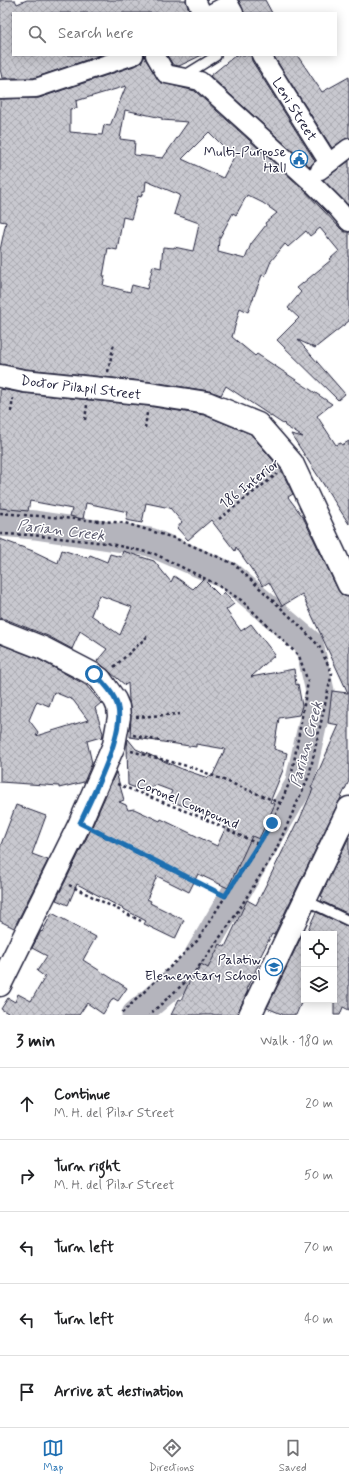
<!DOCTYPE html>
<html lang="en">
<head>
<meta charset="utf-8">
<style>
  body { margin:0; font-family:Mynerve,sans-serif; background:#f6f6f6; color:#202124 }
  .controls { position:absolute; right:12px; bottom:12px; display:grid; overflow:hidden; border-radius:0px; box-shadow:0 2px 10px #0003 }
  .controls button { width:36px; height:36px; display:grid; place-items:center; padding:0; border:0; border-bottom:1px solid #e0e0e0; background:#fff; color:#202124; font:20px sans-serif }
  .stop { position:absolute; width:12px; height:12px; margin:-9px; border:3px solid #1f6fb2; border-radius:50%; background:#fff }
  .stop.end { background:#1f6fb2; border-color:#fff; box-shadow:0 1px 4px #0008 }
  .list { margin:0; padding:0; list-style:none }
  h2 { display:flex; justify-content:space-between; align-items:center; height:52px; margin:0; padding:0 16px; font-size:17px }
  h2 small { font-size:13px; font-weight:400; color:#757577 }
  .list li { display:grid; grid-template-columns:26px 1fr auto; gap:12px; align-items:center; box-sizing:border-box; height:72px; padding:0 16px; border-top:1px solid #e0e0e0 }
  .list b { display:block; font-size:15px; white-space:nowrap }
  .list p { margin:0; font-size:13px; white-space:nowrap; color:#757577 }
  .list em { font-size:13px; font-style:normal; color:#757577 }
  .icon { flex:none; width:22px; height:22px; fill:none; stroke:currentColor; stroke-width:2; stroke-linecap:round; stroke-linejoin:round }
  .map { position:relative; flex:none; width:349px; height:1015px; overflow:hidden }
  .search { position:absolute; background:#fff; box-shadow:0 2px 10px #0003; left:12px; right:12px; top:12px; height:44px; display:flex; align-items:center; gap:10px; box-sizing:border-box; padding:0 14px; border-radius:0px; color:#757577; font-size:15px }
  .sheet { height:412px; background:#fff }
  nav { display:flex; justify-content:space-around; align-items:center; box-sizing:border-box; height:56px; border-top:1px solid #e0e0e0; background:#fff; font-size:11px; color:#757577 }
  nav a { display:grid; justify-items:center; gap:2px }
  nav .on { color:#1f6fb2 }
  .map>svg:first-child { display:block }
  .lines { fill:none; stroke-linecap:round; stroke-linejoin:round }
  .river { stroke:#b4b4bc; stroke-width:29 }
  .building { fill:url(#building-cross-hatch); stroke:#22223b; fill-rule:evenodd }
  .lane-casing { stroke:#22223b; stroke-width:12 }
  .street-casing { stroke:#22223b; stroke-width:21 }
  .secondary-casing { stroke:#22223b; stroke-width:25 }
  .path { stroke:#22223b; stroke-width:2.5; stroke-dasharray:3 3; stroke-linecap:butt }
  .lane { stroke:#fff; stroke-width:9 }
  .street { stroke:#fff; stroke-width:18 }
  .secondary { stroke:#fff; stroke-width:22 }
  .route { stroke:#1f6fb2; stroke-width:5 }
  .labels { text-anchor:middle; stroke-width:3; stroke-linejoin:round; paint-order:stroke }
  .street-label { font-size:14px; fill:#22223b; stroke:#fff }
  .poi-label { font-size:14px; fill:#22223b; stroke:#fff; text-anchor:end }
  .water-label { font-size:15px; font-style:italic; fill:#5c5c6f; stroke:#fff }
</style>
</head>
<body>
<div class="map">
<svg width="349" height="1015" viewBox="0 0 349 1015">
  <defs>
    <pattern id="building-cross-hatch" width="8" height="8" patternUnits="userSpaceOnUse"><rect width="8" height="8" fill="#c8c8cf"/><path d="M0 0l8 8M0 8l8-8" fill="none" stroke="#acacb3"/></pattern>
  </defs>
  <rect width="100%" height="100%" fill="#fff"/>
  <filter id="ink" filterUnits="userSpaceOnUse"><feTurbulence type="fractalNoise" baseFrequency=".025" numOctaves="2"/><feDisplacementMap in="SourceGraphic" scale="8" xChannelSelector="R" yChannelSelector="G"/><feConvolveMatrix kernelMatrix="1 2 1 2 8 2 1 2 1" color-interpolation-filters="sRGB"/></filter>
  <g filter="url(#ink)">
    <g class="lines">
      <!-- river -->
      <polyline class="river" points="0,522 35,525 150,542 229,576 309,644 320,691 299,785 192,967 136,1015"/>
    </g>
    <!-- building -->
    <g class="building">
      <polygon points="0,0 15,0 17,4 27,0 186,0 190,13 13,13 13,55 101,55 34,78 2,78 0,69"/>
      <polygon points="239,0 265,0 272,13 244,13"/>
      <path d="M144,55L146,60L160,82L195,91L302,188L341,229L345,232H349V321L315,348L298,340L345,394L338,400L277,340L299,318L288,308L301,292L297,288L331,260L330,259L339,251L320,228L310,236L306,231L288,247L285,244L271,261L265,276L262,275L248,312L240,308L232,337L255,356L257,354L332,404L317,416L336,445L341,443L342,445L349,441V524L291,434L303,437L285,426L284,423L283,424L226,386L221,395L209,391L152,382L26,369L0,364V250L6,222L0,221V99L39,98L137,65L142,62ZM126,86L110,126L104,125L102,135L70,132V109L77,108L76,101ZM125,110L162,118V120L188,122L163,158L135,155L134,154L135,141L120,139ZM209,132L234,157L223,178L182,159ZM146,181L180,195L174,214L199,223L197,234L193,251L174,247V248L163,247L161,268L153,266L147,289L132,285L130,292L103,285L105,276H103L108,248L117,250L123,217L131,219L138,196L141,197L143,191H145ZM247,195L263,203L277,213L265,223L266,225L251,244L245,259L218,252L219,239L233,213L236,215Z"/>
      <polygon points="167,55 202,55 179,66 173,65"/>
      <polygon points="236,55 251,55 252,61 315,161 310,167 210,76"/>
      <polygon points="273,55 297,55 322,92 349,77 349,138 343,140 332,148"/>
      <polygon points="349,161 349,206 323,180"/>
      <polygon points="0,389 23,393 148,406 204,415 251,434 281,470 293,494 288,497 303,517 338,590 342,595 349,597 349,781 274,935 272,934 257,963 259,964 246,989 248,990 239,1010 238,1015 171,1015 179,999 181,1000 190,980 192,981 201,964 208,968 220,944 225,947 247,900 256,905 297,822 298,823 313,789 311,788 339,725 328,723 332,691 348,693 302,594 282,606 269,582 263,586 236,547 235,551 211,520 188,540 177,528 182,522 170,508 146,503 142,523 126,520 128,512 86,503 83,519 70,516 72,509 30,501 28,511 0,508"/>
      <path d="M0,539L33,551L58,563L62,550L88,558L90,555L107,562L110,554L121,557L123,551L154,561L171,582L174,576L193,589L203,579L220,596L224,592L234,604L226,610L241,631L251,624L275,655L251,677L294,669L296,685L298,684L302,706L299,715L279,718L274,749L287,753L283,770L270,802L275,804L259,839L252,836L228,888L198,874L189,892L157,876L147,899L151,901L150,903L184,920L175,939L144,924L146,921L77,884L68,905L56,900L91,829L116,772L124,800L119,802L126,805L128,810L134,809L160,821L161,819L217,846L228,823L168,800L172,791L156,785L143,791L128,785L127,746L128,739L136,749L182,769L208,778L209,776L212,777L225,749L196,744V747L130,737L131,716L129,700L128,683L125,685L97,661L107,649L80,631L72,649L48,636L5,619H0ZM99,595L132,607L120,635L91,615Z"/>
      <path d="M0,644L38,659L86,685L101,703L95,708L103,733L102,739L101,737L87,741L92,763L84,782L59,788V786L0,782ZM54,692L73,700L88,720L36,736L38,732L29,720L37,701L49,706Z"/>
      <polygon points="16,805 46,816 32,854 48,860 14,928 0,921 0,847"/>
      <polygon points="349,837 349,914 321,901 323,897 321,896"/>
      <polygon points="316,912 349,927 349,1010 343,1007 340,1015 334,1015 334,934 306,934"/>
      <polygon points="52,913 96,937 83,960 127,988 118,1001 113,998 103,1014 87,1003 79,1015 8,1015 8,1013 1,1009 8,998 15,1002 18,994 31,1001 45,977 37,971 47,956 32,948 41,931 42,932"/>
      <polygon points="304,931 304,996 296,1015 284,1015 267,1008"/>
    </g>
    <g class="lines">
      <defs>
        <g id="lane">
          <polyline points="182,77 216,56"/>
          <polyline points="305,900 349,921"/>
        </g>
        <g id="street">
          <polyline points="196,0 202,13"/>
          <polyline points="212,13 229,4 234,13"/>
          <polyline points="155,55 166,74 200,81 309,180 337,208 349,222"/>
          <polyline points="261,55 329,163"/>
          <polyline points="0,89 36,88 134,55"/>
          <polyline points="320,170 349,148"/>
        </g>
        <g id="secondary">
          <polyline points="0,376 24,381 150,394 207,403 258,424 292,463 349,585"/>
          <polyline points="0,631 43,648 93,674 100,679 115,700 118,707 119,717 114,745 80,823 0,985"/>
          <polyline points="250,1015 349,808"/>
        </g>
      </defs>
      <!-- lane casing -->
      <use href="#lane" class="lane-casing"/>
      <!-- street casing -->
      <use href="#street" class="street-casing"/>
      <!-- secondary casing -->
      <use href="#secondary" class="secondary-casing"/>
      <!-- path -->
      <g class="path">
        <polyline points="108,372 114,343"/>
        <polyline points="11,412 13,398"/>
        <polyline points="85,420 87,405"/>
        <polyline points="145,428 147,413"/>
        <polyline points="0,513 125,523 177,539 234,564 299,625 319,646 332,673 309,776 275,852 231,922 192,976 149,1015"/>
        <polyline points="219,519 277,474"/>
        <polyline points="0,534 31,535 106,543 155,554 214,583 241,600 299,656 308,682 291,779 272,823 197,941 120,1015"/>
        <polyline points="114,667 149,635"/>
        <polyline points="136,717 180,714"/>
        <polyline points="133,735 160,741"/>
        <polyline points="131,751 194,768 280,803"/>
        <polyline points="117,784 203,818 258,844"/>
        <polyline points="97,832 225,896"/>
        <polyline points="69,885 141,921"/>
      </g>
      <!-- lane -->
      <use href="#lane" class="lane"/>
      <!-- street -->
      <use href="#street" class="street"/>
      <!-- secondary -->
      <use href="#secondary" class="secondary"/>
    </g>
  </g>
  <g class="lines" filter="url(#ink)">
    <!-- route -->
    <path class="route" d="M94,674C103,681 116,696 118,708C124,735 92,797 80,823L225,896L272,823"/>
  </g>
  <!-- icons -->
  <defs>
    <symbol id="civic-ring" viewBox="-11 -11 22 22"><circle r="9.5" fill="#fff" stroke="#1f6fb2" stroke-width="1.5"/><path d="M-.6-6.5H3V-4.5H.6V-3L4-1V1h2V6H-6V1h2V-1L-.6-3ZM-1.2 2.5V6h2.4V2.5Z" fill="#1f6fb2"/></symbol>
    <symbol id="school-ring" viewBox="-11 -11 22 22"><circle r="9.5" fill="#fff" stroke="#1f6fb2" stroke-width="1.5"/><path d="M0-5L7-2L0 1L-7-2ZM-4 1L0 2.5L4 1V4Q0 6-4 4Z" fill="#1f6fb2"/></symbol>
  </defs>
  <g fill-rule="evenodd">
    <use href="#civic-ring" x="289" y="149" width="20" height="20"/>
    <use href="#school-ring" x="264" y="957" width="20" height="20"/>
  </g>
  <g class="labels">
    <!-- street labels -->
    <g class="street-label">
      <text transform="translate(295 109) rotate(58)" y="5">Leni Street</text>
      <text transform="translate(81 387) rotate(7)" y="5">Doctor Pilapil Street</text>
      <text transform="translate(249 483) rotate(-38)" y="5">186 Interior</text>
      <text transform="translate(188 803) rotate(23)" y="5">Coronel Compound</text>
    </g>
    <!-- poi labels -->
    <g class="poi-label">
      <text x="286" y="156">Multi-Purpose<tspan x="286" dy="16">Hall</tspan></text>
      <text x="261" y="964">Palatiw<tspan x="261" dy="16">Elementary School</tspan></text>
    </g>
    <!-- water labels -->
    <g class="water-label">
      <text transform="translate(61 530) rotate(7)" y="5">Parian Creek</text>
      <text transform="translate(306 744) rotate(-75)" y="5">Parian Creek</text>
    </g>
  </g>
</svg>
<div class="controls">
<button><svg class="icon" aria-label="locate" viewBox="0 0 24 24"><circle cx="12" cy="12" r="6"/><path d="M12 2v4M12 18v4M2 12h4M18 12h4"/></svg></button>
<button><svg class="icon" aria-label="layers" viewBox="0 0 24 24"><path d="M12 4l9 5-9 5-9-5zM3 14l9 5 9-5"/></svg></button>
</div>
<div class="stop" style="left:94px;top:674px"></div>
<div class="stop end" style="left:272px;top:823px"></div>
<div class="search"><svg class="icon" aria-label="search" viewBox="0 0 24 24"><circle cx="10" cy="10" r="6"/><path d="M15 15l6 6"/></svg>Search here</div>
</div>
<section class="sheet">
<h2>3 min<small>Walk · 180 m</small></h2>
<ul class="list">
<li><svg class="icon" aria-label="ahead" viewBox="0 0 24 24"><path d="M12 20V5M6 11l6-6 6 6"/></svg><div><b>Continue</b><p>M. H. del Pilar Street</p></div><em>20 m</em></li>
<li><svg class="icon" aria-label="right" viewBox="0 0 24 24"><path d="M7 20v-9h11M14 6l5 5-5 5"/></svg><div><b>Turn right</b><p>M. H. del Pilar Street</p></div><em>50 m</em></li>
<li><svg class="icon" aria-label="left" viewBox="0 0 24 24"><path d="M17 20v-9H6M10 6l-5 5 5 5"/></svg><div><b>Turn left</b></div><em>70 m</em></li>
<li><svg class="icon" aria-label="left" viewBox="0 0 24 24"><path d="M17 20v-9H6M10 6l-5 5 5 5"/></svg><div><b>Turn left</b></div><em>40 m</em></li>
<li><svg class="icon" aria-label="arrive" viewBox="0 0 24 24"><path d="M6 21V4h12l-3 4 3 4H6"/></svg><div><b>Arrive at destination</b></div></li>
</ul>
</section>
<nav>
<a class="on"><svg class="icon" aria-label="map" viewBox="0 0 24 24"><path d="M3 6l6-2 6 2 6-2v14l-6 2-6-2-6 2zM9 4v14M15 6v14"/></svg>Map</a>
<a><svg class="icon" aria-label="directions" viewBox="0 0 24 24"><path d="M12 3l9 9-9 9-9-9zM9 14v-3h6M13 9l2 2-2 2"/></svg>Directions</a>
<a><svg class="icon" aria-label="saved" viewBox="0 0 24 24"><path d="M7 4h10v16l-5-4-5 4z"/></svg>Saved</a>
</nav>
</body>
</html>
